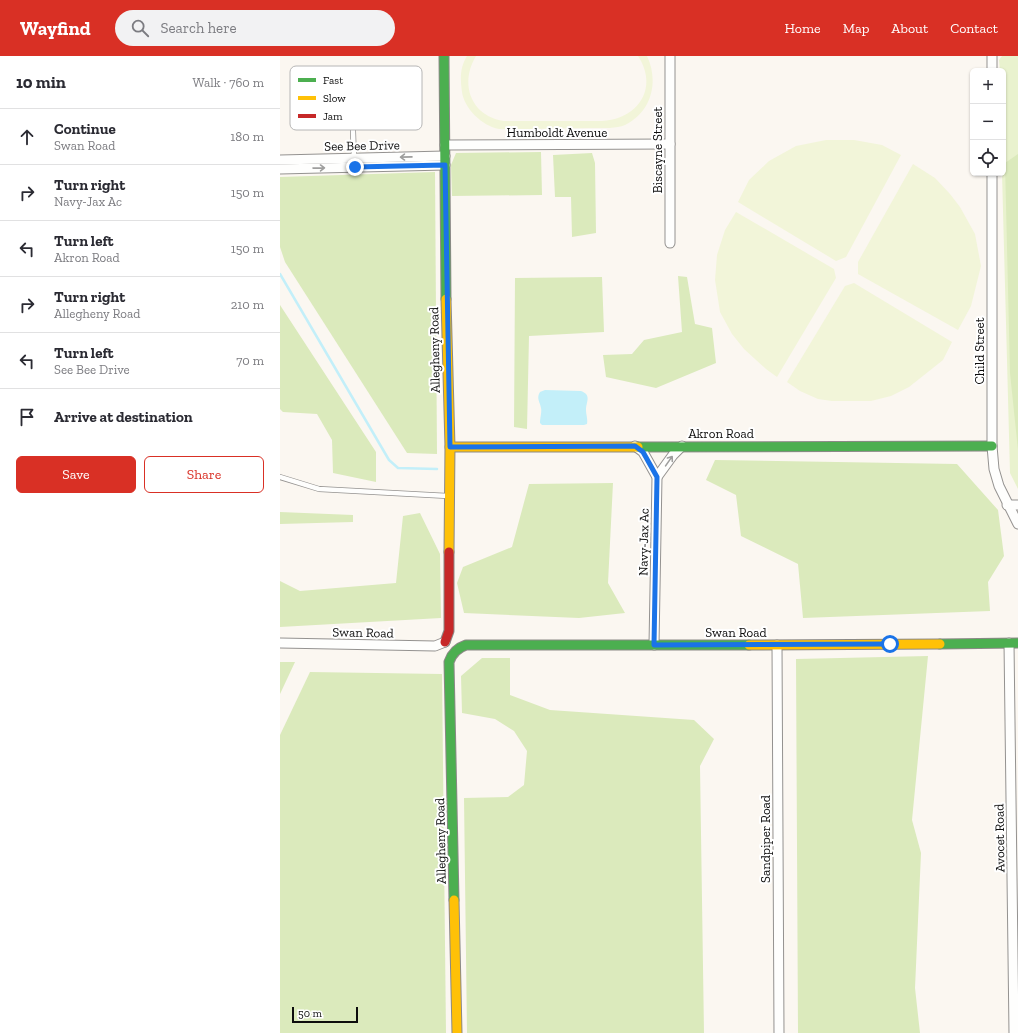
<!DOCTYPE html>
<html lang="en">
<head>
<meta charset="utf-8">
<style>
  body { margin:0; font-family:"Zilla Slab",serif; background:#f2f2f3; color:#2b2b33 }
  .controls { position:absolute; right:12px; top:12px; display:grid; overflow:hidden; border-radius:6px; box-shadow:0 1px 3px #0004 }
  .controls button { width:36px; height:36px; display:grid; place-items:center; padding:0; border:0; border-bottom:1px solid #e1e1e2; background:#fff; color:#2b2b33; font:20px sans-serif }
  .scale { position:absolute; left:12px; bottom:10px; width:66px; box-sizing:border-box; padding-left:4px; border:2px solid #0d0d0d; border-top:0; font-size:11px; line-height:14px; white-space:nowrap; color:#0d0d0d; -webkit-text-stroke:3px #fff; paint-order:stroke }
  .stop { position:absolute; width:12px; height:12px; margin:-9px; border:3px solid #1a73e8; border-radius:50%; background:#fff }
  .stop.end { background:#1a73e8; border-color:#fff; box-shadow:0 1px 4px #0008 }
  .list { margin:0; padding:0; list-style:none }
  h2 { display:flex; justify-content:space-between; align-items:center; height:52px; margin:0; padding:0 16px; font-size:17px }
  h2 small { font-size:13px; font-weight:400; color:#7c7c81 }
  .list li { display:grid; grid-template-columns:26px 1fr auto; gap:12px; align-items:center; box-sizing:border-box; height:56px; padding:0 16px; border-top:1px solid #e1e1e2 }
  .list b { display:block; font-size:15px; white-space:nowrap }
  .list p { margin:0; font-size:13px; white-space:nowrap; color:#7c7c81 }
  .list em { font-size:13px; font-style:normal; color:#7c7c81 }
  .actions { display:flex; gap:8px; padding:12px 16px }
  .actions a { flex:1; padding:9px 0; border:1px solid #d93025; border-radius:6px; text-align:center; font-size:14px; color:#d93025 }
  .actions .main { background:#d93025; color:#fff }
  .icon { flex:none; width:22px; height:22px; fill:none; stroke:currentColor; stroke-width:2; stroke-linecap:round; stroke-linejoin:round }
  .map { position:relative; flex:none; width:738px; height:977px; overflow:hidden }
  header { display:flex; align-items:center; gap:24px; box-sizing:border-box; height:56px; padding:0 20px; background:#d93025; color:#fff }
  header strong { font-size:19px }
  nav { display:flex; gap:22px; margin-inline-start:auto; font-size:14px }
  .search { width:280px; height:36px; background:#f2f2f3; display:flex; align-items:center; gap:10px; box-sizing:border-box; padding:0 14px; border-radius:22px; color:#7c7c81; font-size:15px }
  main { display:flex }
  aside { flex:1; background:#fff }
  .map>svg:first-child { display:block }
  .green { fill:#e9f2ce }
  .forest { fill:#dbeabc }
  .pitch { fill:#f2f5d9 }
  .water { fill:#c3eff9 }
  .lines { fill:none; stroke-linecap:round; stroke-linejoin:round }
  .stream { stroke:#c3eff9; stroke-width:2.5 }
  .lane-casing { stroke:#949290; stroke-width:6 }
  .street-casing { stroke:#949290; stroke-width:11 }
  .fast-casing { stroke:#8b8986; stroke-width:11 }
  .slow-casing { stroke:#8b8986; stroke-width:11 }
  .jam-casing { stroke:#8b8986; stroke-width:11 }
  .lane { stroke:#fefefd; stroke-width:4.5 }
  .street { stroke:#fefefd; stroke-width:9 }
  .fast { stroke:#4caf50; stroke-width:9 }
  .slow { stroke:#ffc107; stroke-width:9 }
  .jam { stroke:#c62828; stroke-width:9 }
  .oneway { stroke:#9e9e9d }
  .route { stroke:#1a73e8; stroke-width:5 }
  .labels { text-anchor:middle; stroke-width:4; stroke-linejoin:round; paint-order:stroke }
  .street-label { font-size:13px; fill:#0d0d0d; stroke:#fff }
  .key { fill:#fff; stroke:#b6b6b6; stroke-width:1 }
  .key-label { font-size:11px; fill:#0d0d0d }
</style>
</head>
<body>
<header>
<strong>Wayfind</strong>
<div class="search"><svg class="icon" aria-label="search" viewBox="0 0 24 24"><circle cx="10" cy="10" r="6"/><path d="M15 15l6 6"/></svg>Search here</div>
<nav><a>Home</a><a>Map</a><a>About</a><a>Contact</a></nav>
</header>
<main>
<aside>
<h2>10 min<small>Walk · 760 m</small></h2>
<ul class="list">
<li><svg class="icon" aria-label="ahead" viewBox="0 0 24 24"><path d="M12 20V5M6 11l6-6 6 6"/></svg><div><b>Continue</b><p>Swan Road</p></div><em>180 m</em></li>
<li><svg class="icon" aria-label="right" viewBox="0 0 24 24"><path d="M7 20v-9h11M14 6l5 5-5 5"/></svg><div><b>Turn right</b><p>Navy-Jax Ac</p></div><em>150 m</em></li>
<li><svg class="icon" aria-label="left" viewBox="0 0 24 24"><path d="M17 20v-9H6M10 6l-5 5 5 5"/></svg><div><b>Turn left</b><p>Akron Road</p></div><em>150 m</em></li>
<li><svg class="icon" aria-label="right" viewBox="0 0 24 24"><path d="M7 20v-9h11M14 6l5 5-5 5"/></svg><div><b>Turn right</b><p>Allegheny Road</p></div><em>210 m</em></li>
<li><svg class="icon" aria-label="left" viewBox="0 0 24 24"><path d="M17 20v-9H6M10 6l-5 5 5 5"/></svg><div><b>Turn left</b><p>See Bee Drive</p></div><em>70 m</em></li>
<li><svg class="icon" aria-label="arrive" viewBox="0 0 24 24"><path d="M6 21V4h12l-3 4 3 4H6"/></svg><div><b>Arrive at destination</b></div></li>
</ul>
<div class="actions"><a class="main">Save</a><a>Share</a></div>
</aside>
<div class="map">
<svg width="738" height="977" viewBox="0 0 738 977">
  <rect width="100%" height="100%" fill="#fbf7f1"/>
  <!-- green -->
  <polygon class="green" points="722,0 738,0 738,433 730,417 722,117 723,15 720,15 719,4"/>
  <!-- forest -->
  <g class="forest">
    <polygon points="261,96 262,139 172,140 171,109 176,97"/>
    <polygon points="312,97 315,107 316,177 292,181 291,141 275,141 273,99"/>
    <polygon points="738,98 738,394 730,317 725,107"/>
    <polygon points="155,116 157,398 127,397 5,206 0,191 0,121"/>
    <polygon points="398,220 407,221 415,268 432,272 436,307 376,332 326,321 323,299 352,298 364,284 402,276"/>
    <polygon points="322,221 324,276 249,280 247,373 234,371 235,222"/>
    <polygon points="0,249 96,396 96,426 53,417 52,384 37,358 3,356 0,353"/>
    <polygon points="435,404 677,408 718,454 724,500 708,526 710,555 523,562 518,508 461,480 456,439 426,424"/>
    <polygon points="333,427 328,527 345,557 299,562 184,557 177,527 183,511 232,491 249,428"/>
    <polygon points="0,456 73,459 73,466 0,468"/>
    <polygon points="140,457 160,498 161,562 0,571 0,525 20,535 116,527 123,460"/>
    <polygon points="648,600 632,764 641,797 635,932 640,977 518,977 516,603"/>
    <polygon points="202,602 230,602 230,639 270,654 414,664 434,683 420,710 424,977 187,977 184,742 228,741 244,729 247,695 234,675 215,663 182,657 181,620"/>
    <polygon points="0,606 15,606 0,638"/>
    <polygon points="30,616 162,618 166,977 0,977 0,679"/>
  </g>
  <!-- pitch -->
  <g class="pitch">
    <path d="M187,0H196C179,28 191,60 224,65H322C358,63 379,32 358,0H367C379,25 372,56 345,69C341,71 335,71 330,72C304,72 278,72 253,73C242,73 230,74 219,73C202,70 184,52 182,36C180,23 180,11 187,0Z"/>
    <polygon points="546,84 574,84 602,89 621,99 566,201 556,205 458,146 469,124 489,105 516,90"/>
    <polygon points="633,108 655,122 670,138 680,151 695,178 701,210 691,250 678,274 578,218 578,206"/>
    <polygon points="456,156 554,213 556,222 497,321 486,313 464,293 452,278 440,256 435,224 437,199 445,174"/>
    <polygon points="574,227 672,286 663,304 629,331 611,340 591,345 552,345 538,343 520,335 507,326 565,230"/>
  </g>
  <!-- water -->
  <path class="water" d="M265,334L301,335C312,339 306,346 306,354C306,359 308,363 307,368L304,369H262L260,367C260,362 262,356 261,352C260,346 256,342 260,336Z"/>
  <g class="lines">
    <!-- stream -->
    <polyline class="stream" points="0,218 109,404 118,412 157,413"/>
    <defs>
      <g id="lane">
        <polyline points="73,75 74,103"/>
        <polyline points="0,421 39,433 168,440"/>
      </g>
      <g id="street">
        <polyline points="712,0 712,15"/>
        <polyline points="165,89 390,88"/>
        <polyline points="0,104 165,100"/>
        <polyline points="0,113 165,109"/>
        <polyline points="712,117 712,390 714,413 719,430 738,468"/>
        <polyline points="390,187 390,0"/>
        <polyline points="355,390 363,396 377,421 374,589"/>
        <polyline points="377,421 393,399 402,390"/>
        <polyline points="727,449 738,449"/>
        <polyline points="0,587 155,590 165,586"/>
        <polyline points="729,587 734,977"/>
        <polyline points="497,589 499,977"/>
      </g>
      <g id="fast">
        <polyline points="164,0 166,243"/>
        <polyline points="358,391 712,390"/>
        <polyline points="660,588 738,587"/>
        <path d="M174,844L169,606C172,597 177,592 186,589H469"/>
      </g>
      <g id="slow">
        <polyline points="166,243 170,391 169,496"/>
        <polyline points="170,391 358,391"/>
        <polyline points="469,589 660,588"/>
        <polyline points="174,844 177,977"/>
      </g>
      <polyline id="jam" points="165,586 169,575 169,496"/>
    </defs>
    <!-- lane casing -->
    <use href="#lane" class="lane-casing"/>
    <!-- street casing -->
    <use href="#street" class="street-casing"/>
    <!-- fast casing -->
    <use href="#fast" class="fast-casing"/>
    <!-- slow casing -->
    <use href="#slow" class="slow-casing"/>
    <!-- jam casing -->
    <use href="#jam" class="jam-casing"/>
    <!-- lane -->
    <use href="#lane" class="lane"/>
    <!-- street -->
    <use href="#street" class="street"/>
    <!-- fast -->
    <use href="#fast" class="fast"/>
    <!-- slow -->
    <use href="#slow" class="slow"/>
    <!-- jam -->
    <use href="#jam" class="jam"/>
  </g>
  <!-- one-way arrows -->
  <defs><path id="oneway-shaft" d="M-6 0H5M1.5-3L5.5 0L1.5 3" fill="none" stroke-width="1.6" stroke-linecap="round" stroke-linejoin="round"/></defs>
  <g class="oneway">
    <use href="#oneway-shaft" transform="translate(126 101) rotate(179)"/>
    <use href="#oneway-shaft" transform="translate(39 112) rotate(-1)"/>
    <use href="#oneway-shaft" transform="translate(389 405) rotate(-55)"/>
  </g>
  <g class="lines">
    <!-- route -->
    <polyline class="route" points="75,111 165,109 170,391 355,390 363,396 377,421 374,589 610,588"/>
  </g>
  <g class="labels">
    <!-- street labels -->
    <g class="street-label">
      <text x="277" y="81">Humboldt Avenue</text>
      <text transform="translate(82 89) rotate(-1)" y="5">See Bee Drive</text>
      <text transform="translate(377 94) rotate(-90)" y="5">Biscayne Street</text>
      <text transform="translate(154 294) rotate(-91)" y="5">Allegheny Road</text>
      <text transform="translate(699 295) rotate(-90)" y="5">Child Street</text>
      <text x="441" y="382">Akron Road</text>
      <text transform="translate(363 486) rotate(-89)" y="5">Navy-Jax Ac</text>
      <text transform="translate(83 576) rotate(1)" y="5">Swan Road</text>
      <text x="456" y="581">Swan Road</text>
      <text transform="translate(719 782) rotate(-91)" y="5">Avocet Road</text>
      <text transform="translate(485 783) rotate(-90)" y="5">Sandpiper Road</text>
      <text transform="translate(160 785) rotate(-91)" y="5">Allegheny Road</text>
    </g>
  </g>
  <!-- legend -->
  <rect x="10" y="10" width="132" height="64" rx="6" class="key"/>
  <rect x="18" y="22" width="18" height="4" fill="#4caf50"/>
  <rect x="18" y="40" width="18" height="4" fill="#ffc107"/>
  <rect x="18" y="58" width="18" height="4" fill="#c62828"/>
  <g class="key-label">
    <text x="43" y="28">Fast</text>
    <text x="43" y="46">Slow</text>
    <text x="43" y="64">Jam</text>
  </g>
</svg>
<div class="controls">
<button>+</button>
<button>−</button>
<button><svg class="icon" aria-label="locate" viewBox="0 0 24 24"><circle cx="12" cy="12" r="6"/><path d="M12 2v4M12 18v4M2 12h4M18 12h4"/></svg></button>
</div>
<div class="scale">50 m</div>
<div class="stop" style="left:610px;top:588px"></div>
<div class="stop end" style="left:75px;top:111px"></div>
</div>
</main>
</body>
</html>
